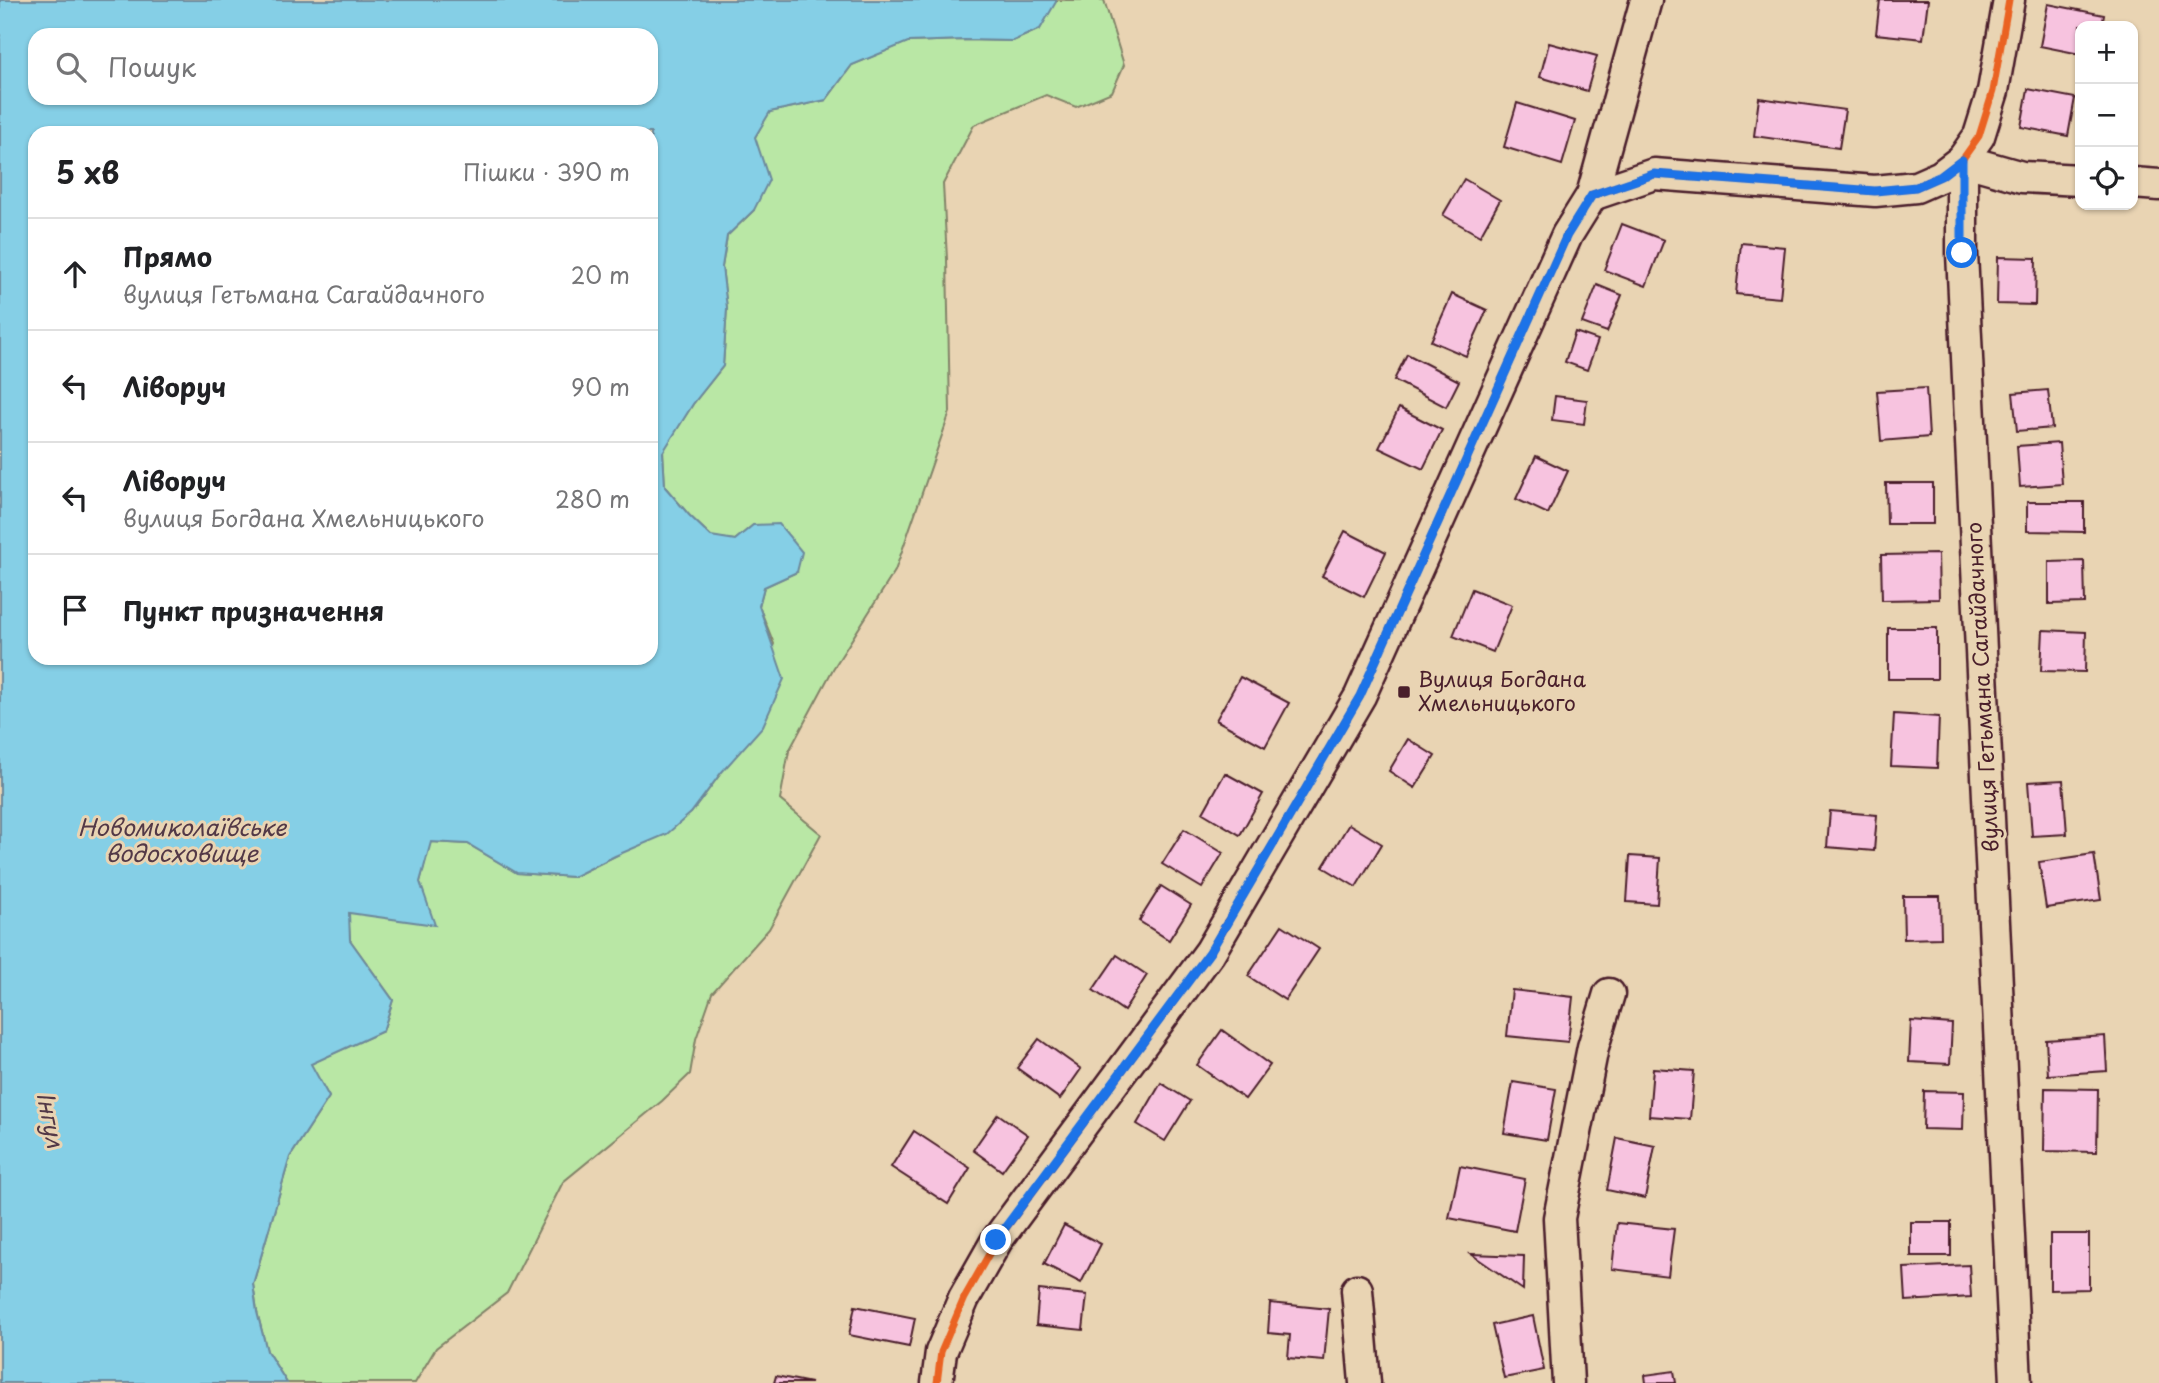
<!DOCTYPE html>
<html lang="uk">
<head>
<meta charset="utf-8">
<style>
  body { margin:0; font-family:"Playpen Sans",sans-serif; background:#f6f6f6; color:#202124 }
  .controls { position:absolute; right:21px; top:21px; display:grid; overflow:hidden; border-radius:14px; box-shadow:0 2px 5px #0004 }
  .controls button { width:63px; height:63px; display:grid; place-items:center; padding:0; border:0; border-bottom:2px solid #e0e0e0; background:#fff; color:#202124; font:35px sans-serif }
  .stop { position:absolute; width:21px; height:21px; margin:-16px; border:5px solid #1a73e8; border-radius:50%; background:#fff }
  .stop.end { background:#1a73e8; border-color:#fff; box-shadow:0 2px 7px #0008 }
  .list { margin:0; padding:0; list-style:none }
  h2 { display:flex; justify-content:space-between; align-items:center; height:91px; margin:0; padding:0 28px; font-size:30px }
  h2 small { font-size:23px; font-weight:400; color:#757577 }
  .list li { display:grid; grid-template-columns:46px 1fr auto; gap:21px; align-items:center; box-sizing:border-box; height:112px; padding:0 28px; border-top:2px solid #e0e0e0 }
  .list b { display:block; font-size:26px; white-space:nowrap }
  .list p { margin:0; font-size:23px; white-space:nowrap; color:#757577 }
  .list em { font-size:23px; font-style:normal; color:#757577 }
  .icon { flex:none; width:38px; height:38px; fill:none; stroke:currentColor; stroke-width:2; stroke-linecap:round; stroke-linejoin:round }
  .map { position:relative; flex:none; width:2159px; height:1383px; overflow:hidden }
  .search { position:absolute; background:#fff; box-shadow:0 2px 5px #0004; left:28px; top:28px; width:630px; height:77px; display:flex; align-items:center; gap:18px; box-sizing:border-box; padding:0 24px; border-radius:21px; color:#757577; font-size:26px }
  .panel { position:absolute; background:#fff; box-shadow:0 2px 5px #0004; left:28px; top:126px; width:630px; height:539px; border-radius:21px }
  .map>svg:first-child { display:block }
  .green { fill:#b9e7a5; stroke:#828368; stroke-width:2 }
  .water { fill:#85cfe6; stroke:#6d899b; stroke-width:2; fill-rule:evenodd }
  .building { fill:#f7c3df; stroke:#4a1f2b; stroke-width:2 }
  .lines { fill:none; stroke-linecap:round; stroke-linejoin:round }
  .minor-casing { stroke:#4a1f2b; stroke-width:35 }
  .minor { stroke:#e9d4b3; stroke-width:30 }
  .bus-1-casing { stroke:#e9d4b3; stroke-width:12 }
  .bus-1 { stroke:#ea6222; stroke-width:7 }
  .route { stroke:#1a73e8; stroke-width:9 }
  .poi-dot { fill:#4a1f2b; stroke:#e9d4b3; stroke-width:2.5 }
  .labels { text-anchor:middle; stroke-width:6; stroke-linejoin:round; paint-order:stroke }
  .poi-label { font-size:21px; fill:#4a1f2b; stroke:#e9d4b3; text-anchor:start }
  .street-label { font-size:21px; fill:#4a1f2b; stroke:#e9d4b3 }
  .water-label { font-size:23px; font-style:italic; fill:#533947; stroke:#e9d4b3 }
</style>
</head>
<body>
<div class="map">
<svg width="2159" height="1383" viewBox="0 0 2159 1383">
  <rect width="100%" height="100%" fill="#e9d4b3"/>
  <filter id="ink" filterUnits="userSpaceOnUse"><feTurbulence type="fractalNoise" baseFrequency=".0143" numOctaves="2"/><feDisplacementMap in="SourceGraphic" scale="14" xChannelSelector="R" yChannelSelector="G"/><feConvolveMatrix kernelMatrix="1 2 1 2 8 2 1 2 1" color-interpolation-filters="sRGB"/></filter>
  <g filter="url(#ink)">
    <!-- green -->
    <polygon class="green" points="1056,0 1104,0 1124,65 1112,92 1076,107 1046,95 974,125 943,184 947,259 950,412 895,571 833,669 789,751 780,800 821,834 769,929 712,993 696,1039 690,1074 662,1101 563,1182 507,1293 436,1348 415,1383 287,1383 267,1351 257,1312 253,1284 290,1157 329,1097 310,1064 383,1031 393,1000 350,940 348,913 420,882 430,842 468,844 517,873 573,877 615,856 691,813 721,773 774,644 759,606 764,587 797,572 753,525 735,540 712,537 689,515 665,487 663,451 693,404 723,366 727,308 722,267 727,236 754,210 755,137 769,112 826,100 852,65 907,42 964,40 1013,41 1040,29"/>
    <!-- water -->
    <path class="water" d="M0,0H1056V2L1040,29L1013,41L964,40L908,42L852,65L826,100L770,112L755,137L769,180L754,210L727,236L722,267L727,308L723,366L693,404L663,452L665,487L689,515L711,536L735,540L753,525L779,524L802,552L797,572L764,587L759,606L784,679L763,726L721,773L691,813L667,834L615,856L573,877L517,873L468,844L431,842L420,882L435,925L349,913L350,940L393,1000L383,1031L311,1064L329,1097L290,1157L253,1284L257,1312L267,1351L287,1383H0ZM35,35H651V98H35ZM35,133H651V658H35Z"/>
    <!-- building -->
    <g class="building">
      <polygon points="1880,0 1928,0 1923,39 1876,34"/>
      <polygon points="2048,4 2104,15 2102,26 2080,26 2080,54 2040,46"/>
      <polygon points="1549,43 1597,56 1587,91 1540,77"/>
      <polygon points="2028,89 2075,98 2068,136 2021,127"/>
      <polygon points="1759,98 1845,110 1839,148 1754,136"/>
      <polygon points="1517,103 1575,121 1562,165 1504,147"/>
      <polygon points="1464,179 1500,200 1480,236 1443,215"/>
      <polygon points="1622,224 1664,240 1646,286 1604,270"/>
      <polygon points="1741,243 1785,247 1780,298 1736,294"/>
      <polygon points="1998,257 2036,258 2035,305 1997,304"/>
      <polygon points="1597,285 1622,295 1607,332 1582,323"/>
      <polygon points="1452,294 1487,310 1466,356 1431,341"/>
      <polygon points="1575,332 1598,340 1587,370 1565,362"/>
      <polygon points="1407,354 1459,381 1446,407 1394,380"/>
      <polygon points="1926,388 1929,437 1881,441 1877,391"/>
      <polygon points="2048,390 2052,428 2017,431 2013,393"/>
      <polygon points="1555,396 1587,400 1584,424 1552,420"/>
      <polygon points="1399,408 1442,430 1423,469 1379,448"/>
      <polygon points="2059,443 2062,484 2020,487 2017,446"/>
      <polygon points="1536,456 1568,471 1548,514 1516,499"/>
      <polygon points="1886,483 1933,483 1933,524 1887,524"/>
      <polygon points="2027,502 2084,502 2084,532 2027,531"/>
      <polygon points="1345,531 1386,552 1364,597 1322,576"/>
      <polygon points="1938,554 1939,599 1882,600 1881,555"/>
      <polygon points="2084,561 2085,603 2049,604 2049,562"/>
      <polygon points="1472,589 1512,605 1493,652 1453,636"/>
      <rect x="1888" y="628" width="49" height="51"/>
      <polygon points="2043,630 2086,632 2085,672 2041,671"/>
      <polygon points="1240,677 1289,703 1265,747 1216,720"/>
      <polygon points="1894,714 1939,717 1937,768 1891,766"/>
      <polygon points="1408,739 1435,756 1415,788 1389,771"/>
      <polygon points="1225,773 1263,794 1240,835 1203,813"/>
      <polygon points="2063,780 2067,834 2032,836 2028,782"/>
      <polygon points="1830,811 1877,815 1874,851 1827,847"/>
      <polygon points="1349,824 1382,844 1356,887 1323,867"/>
      <polygon points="1184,829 1223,853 1202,888 1162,864"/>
      <polygon points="2094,854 2101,900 2046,908 2039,862"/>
      <polygon points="1630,856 1660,858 1657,904 1627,902"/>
      <polygon points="1161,886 1191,905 1169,940 1139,921"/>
      <polygon points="1903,896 1940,896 1941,938 1904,939"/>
      <polygon points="1282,925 1319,949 1285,1000 1248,976"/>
      <polygon points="1117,955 1147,975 1124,1011 1093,990"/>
      <polygon points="1512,990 1573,997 1568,1042 1507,1036"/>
      <polygon points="1911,1021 1952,1024 1950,1064 1909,1062"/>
      <polygon points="1222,1030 1270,1065 1245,1099 1197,1065"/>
      <polygon points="2105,1036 2107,1071 2048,1075 2046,1040"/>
      <polygon points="1039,1039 1081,1069 1060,1099 1017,1068"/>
      <polygon points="1653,1068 1694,1071 1690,1119 1649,1116"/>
      <polygon points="1513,1082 1556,1089 1547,1140 1504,1133"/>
      <polygon points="1161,1083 1190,1101 1165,1141 1137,1124"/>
      <polygon points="2045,1088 2098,1089 2097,1152 2044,1151"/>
      <polygon points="1924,1091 1964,1092 1963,1130 1923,1129"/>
      <polygon points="998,1114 1028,1135 1002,1171 973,1150"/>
      <polygon points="914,1131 970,1168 948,1204 891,1167"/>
      <polygon points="1617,1138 1655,1146 1645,1198 1607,1190"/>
      <polygon points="1460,1166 1525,1179 1515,1231 1449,1218"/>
      <rect x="1911" y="1222" width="40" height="34"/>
      <polygon points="1617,1223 1674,1229 1668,1276 1612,1269"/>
      <polygon points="1064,1225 1101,1244 1081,1283 1044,1264"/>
      <polygon points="2050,1234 2089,1234 2089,1289 2050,1290"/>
      <polygon points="1471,1254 1524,1256 1523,1290"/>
      <polygon points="1969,1265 1971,1297 1906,1301 1904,1268"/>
      <polygon points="1039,1290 1087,1295 1083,1330 1036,1325"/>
      <polygon points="1270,1303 1329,1309 1324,1361 1288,1358 1290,1335 1268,1333"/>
      <polygon points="855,1306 915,1318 909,1347 849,1335"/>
      <polygon points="1533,1316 1544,1370 1504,1378 1492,1325"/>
      <polygon points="1674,1371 1676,1383 1646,1383 1645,1375"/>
      <polygon points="776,1376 811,1383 774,1383"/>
    </g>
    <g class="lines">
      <defs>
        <g id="minor">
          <polyline points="2009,0 1993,91 1979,136 1962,160 1962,253 2016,1383"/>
          <polyline points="1962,160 2022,177 2080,180"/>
          <polyline points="2133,183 2159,185"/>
          <polyline points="1592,195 1654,174 1875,191 1916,187 1941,176 1962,160"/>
          <polyline points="1357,1290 1365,1383"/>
          <polyline points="937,1383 941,1352 964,1298 997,1240 1210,952 1360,696 1567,235 1592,195 1646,0"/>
          <polyline points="1568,1383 1559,1218 1593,1047 1609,994"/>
        </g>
      </defs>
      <!-- minor casing -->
      <use href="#minor" class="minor-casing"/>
      <!-- minor -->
      <use href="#minor" class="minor"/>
      <defs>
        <g id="bus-1">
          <polyline points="1592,195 1654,174 1875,191 1916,187 1941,176 1962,160 1979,136 1993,91 2009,0"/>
          <polyline points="937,1383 941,1352 964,1298 997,1240 1210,952 1360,696 1567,235 1592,195"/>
        </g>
      </defs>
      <!-- bus-1 casing -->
      <use href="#bus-1" class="bus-1-casing"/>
      <!-- bus-1 -->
      <use href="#bus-1" class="bus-1"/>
    </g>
  </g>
  <g class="lines" filter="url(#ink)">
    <!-- route -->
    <polyline class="route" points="996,1240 1210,952 1360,696 1567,235 1592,195 1654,174 1875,191 1916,187 1941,176 1962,160 1962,253"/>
  </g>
  <!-- markers -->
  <rect class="poi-dot" x="1397" y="685" width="14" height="14" rx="3.5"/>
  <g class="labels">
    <!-- poi labels -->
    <g class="poi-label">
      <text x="1418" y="687">Вулиця Богдана<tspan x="1418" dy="24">Хмельницького</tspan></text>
    </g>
    <!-- street labels -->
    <g class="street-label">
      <text transform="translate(1983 687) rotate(-93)" y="7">вулиця Гетьмана Сагайдачного</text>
    </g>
    <!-- water labels -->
    <g class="water-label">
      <text x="182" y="836">Новомиколаївське<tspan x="182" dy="26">водосховище</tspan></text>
      <text transform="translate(50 1120) rotate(79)" y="8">Інгул</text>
    </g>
  </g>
</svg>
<div class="controls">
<button>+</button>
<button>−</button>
<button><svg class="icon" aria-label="locate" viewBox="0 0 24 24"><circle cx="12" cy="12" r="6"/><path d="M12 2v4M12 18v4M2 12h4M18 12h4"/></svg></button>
</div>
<div class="stop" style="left:1962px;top:253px"></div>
<div class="stop end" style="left:996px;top:1240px"></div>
<div class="search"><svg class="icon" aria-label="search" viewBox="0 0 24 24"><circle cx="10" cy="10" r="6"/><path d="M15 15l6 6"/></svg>Пошук</div>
<section class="panel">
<h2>5 хв<small>Пішки · 390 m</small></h2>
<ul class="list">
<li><svg class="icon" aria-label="ahead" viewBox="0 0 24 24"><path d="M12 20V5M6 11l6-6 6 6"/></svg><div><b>Прямо</b><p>вулиця Гетьмана Сагайдачного</p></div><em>20 m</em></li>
<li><svg class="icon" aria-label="left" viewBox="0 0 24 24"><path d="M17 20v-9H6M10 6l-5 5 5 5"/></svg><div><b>Ліворуч</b></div><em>90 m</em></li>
<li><svg class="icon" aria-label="left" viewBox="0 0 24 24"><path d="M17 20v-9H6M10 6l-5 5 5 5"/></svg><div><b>Ліворуч</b><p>вулиця Богдана Хмельницького</p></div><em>280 m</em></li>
<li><svg class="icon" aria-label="arrive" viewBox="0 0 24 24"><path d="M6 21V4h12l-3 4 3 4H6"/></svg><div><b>Пункт призначення</b></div></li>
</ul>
</section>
</div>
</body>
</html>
